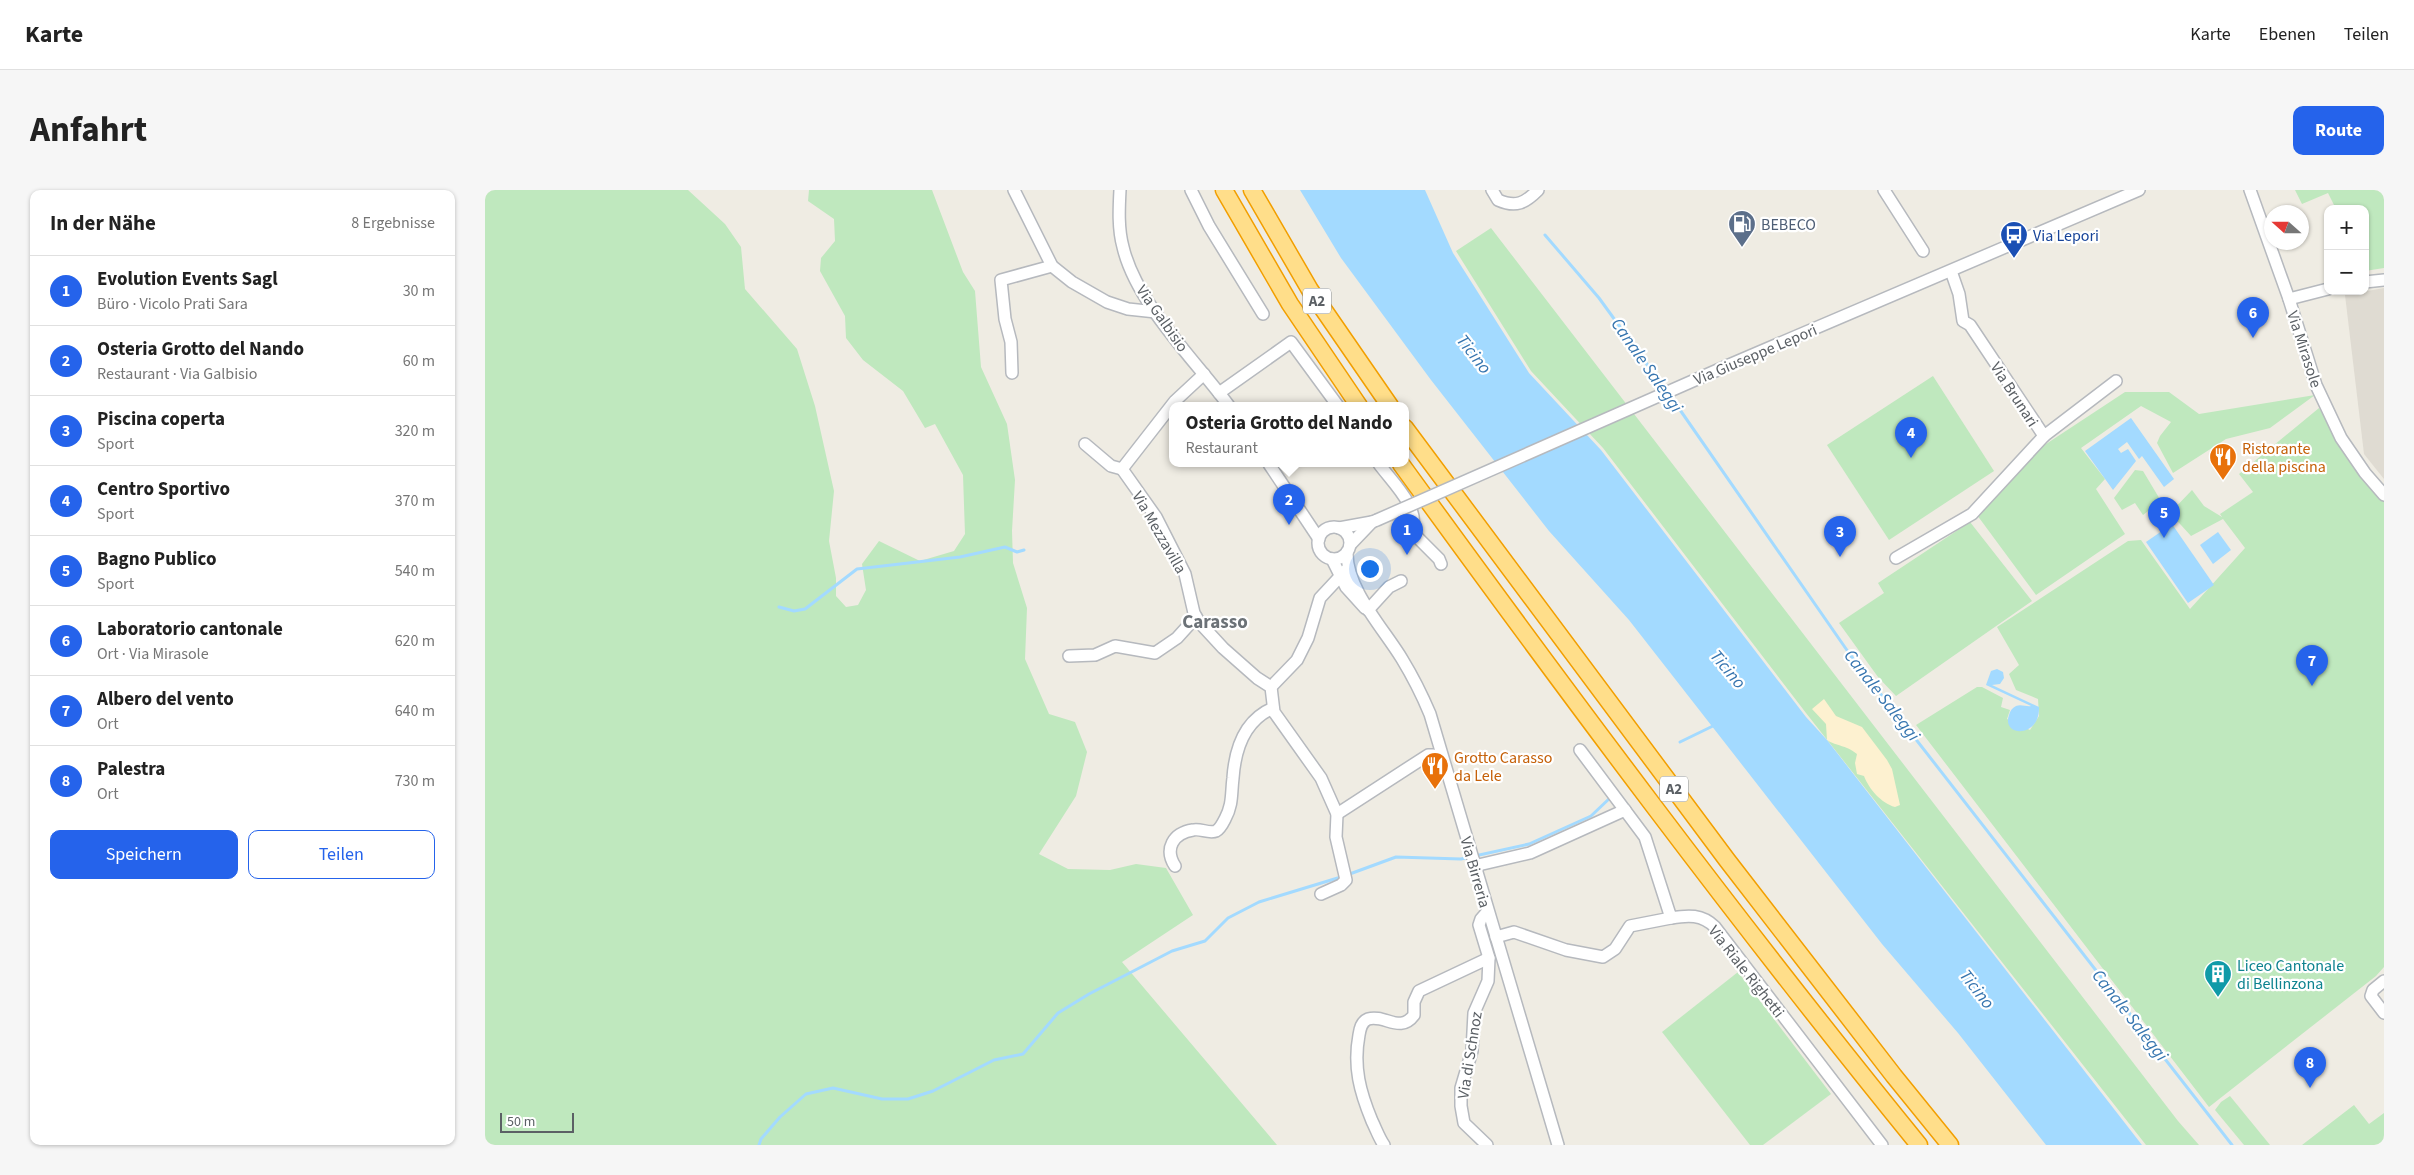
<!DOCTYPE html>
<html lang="de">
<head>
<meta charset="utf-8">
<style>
  body { margin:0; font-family:"Source Sans 3",sans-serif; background:#f6f6f6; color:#222 }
  .controls { position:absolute; right:15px; top:15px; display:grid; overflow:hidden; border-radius:10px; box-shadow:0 1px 4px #0004 }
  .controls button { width:45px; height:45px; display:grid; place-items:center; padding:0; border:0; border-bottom:1px solid #e0e0e0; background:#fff; color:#222; font:25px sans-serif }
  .compass { position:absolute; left:1779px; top:15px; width:45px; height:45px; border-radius:50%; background:#fff; box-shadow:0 1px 4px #0004; rotate:291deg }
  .scale { position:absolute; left:15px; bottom:12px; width:74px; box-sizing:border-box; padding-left:5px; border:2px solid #5b6065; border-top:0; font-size:14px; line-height:18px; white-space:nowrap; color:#5b6065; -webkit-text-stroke:4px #fff; paint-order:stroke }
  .you { position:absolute; left:884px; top:378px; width:18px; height:18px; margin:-12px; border:4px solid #fff; border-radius:50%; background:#1a73e8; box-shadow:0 0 0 8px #1a73e833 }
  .badge { display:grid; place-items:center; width:32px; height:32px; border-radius:50%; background:#2563eb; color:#fff; font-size:16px; font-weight:700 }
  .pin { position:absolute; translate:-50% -41px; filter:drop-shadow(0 1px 2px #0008) }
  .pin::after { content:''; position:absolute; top:26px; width:18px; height:15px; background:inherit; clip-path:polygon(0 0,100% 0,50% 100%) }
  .popup { position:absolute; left:684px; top:212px; width:240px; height:65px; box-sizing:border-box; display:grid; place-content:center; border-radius:10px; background:#fff; filter:drop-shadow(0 1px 4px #0005); font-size:16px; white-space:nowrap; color:#767676 }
  .popup b { font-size:19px; color:#222 }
  .popup::after { content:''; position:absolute; left:50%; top:100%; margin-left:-10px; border:10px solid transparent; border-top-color:#fff }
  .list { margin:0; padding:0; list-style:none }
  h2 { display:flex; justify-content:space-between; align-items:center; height:65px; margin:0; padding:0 20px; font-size:21px }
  h2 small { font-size:16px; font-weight:400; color:#767676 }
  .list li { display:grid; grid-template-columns:32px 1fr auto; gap:15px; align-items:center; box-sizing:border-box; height:70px; padding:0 20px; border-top:1px solid #e0e0e0 }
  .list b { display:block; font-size:19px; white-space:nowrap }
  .list p { margin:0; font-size:16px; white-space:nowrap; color:#767676 }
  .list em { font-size:16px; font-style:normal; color:#767676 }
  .actions { display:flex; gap:10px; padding:15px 20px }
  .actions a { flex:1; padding:11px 0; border:1px solid #2563eb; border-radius:10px; text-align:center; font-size:18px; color:#2563eb }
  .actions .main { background:#2563eb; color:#fff }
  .map { position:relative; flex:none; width:1899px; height:955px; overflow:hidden; border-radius:10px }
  header { display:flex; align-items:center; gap:30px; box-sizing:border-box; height:70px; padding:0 25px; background:#fff; border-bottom:1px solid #e0e0e0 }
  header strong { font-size:24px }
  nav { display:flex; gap:28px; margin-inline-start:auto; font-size:18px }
  .intro { display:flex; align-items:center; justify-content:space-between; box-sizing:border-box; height:120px; padding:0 30px }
  h1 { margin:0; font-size:35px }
  .button { padding:12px 22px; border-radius:10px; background:#2563eb; color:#fff; font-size:18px; font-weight:700 }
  main { display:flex; gap:30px; padding:0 30px }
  aside { flex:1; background:#fff; border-radius:10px; box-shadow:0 1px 4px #0004 }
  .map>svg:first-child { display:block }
  .education { fill:#dfdbd2 }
  .green { fill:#bfe8be }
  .sand { fill:#fdf1d0 }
  .water { fill:#a3daff }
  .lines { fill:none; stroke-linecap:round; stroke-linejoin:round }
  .stream { stroke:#a3daff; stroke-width:3 }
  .minor-casing { stroke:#b6b9be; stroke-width:14 }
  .highway-casing { stroke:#f29f00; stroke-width:19 }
  .minor { stroke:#fff; stroke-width:11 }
  .highway { stroke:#ffde8a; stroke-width:16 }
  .minor-bridge-casing { stroke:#b6b9be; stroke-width:14; stroke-linecap:butt }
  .minor-bridge { stroke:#fff; stroke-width:11 }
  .labels { text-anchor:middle; stroke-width:4.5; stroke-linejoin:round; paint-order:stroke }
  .shield { fill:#fff; stroke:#8c9093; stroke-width:1 }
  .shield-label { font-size:15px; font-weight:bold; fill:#5b6065 }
  .service-label { font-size:16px; fill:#4e5e75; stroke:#fff; text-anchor:start }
  .transit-label { font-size:16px; fill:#164399; stroke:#fff; text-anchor:start }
  .street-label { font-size:16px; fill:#5b6065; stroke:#fff }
  .food-label { font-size:16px; fill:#c56008; stroke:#fff; text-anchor:start }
  .culture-label { font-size:16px; fill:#0d838f; stroke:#fff; text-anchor:start }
  .water-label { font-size:18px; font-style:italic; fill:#3675af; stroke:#fff }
  .quarter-label { font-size:19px; font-weight:bold; fill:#6c7277; stroke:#fff }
</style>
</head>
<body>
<header>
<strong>Karte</strong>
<nav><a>Karte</a><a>Ebenen</a><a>Teilen</a></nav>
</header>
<div class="intro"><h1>Anfahrt</h1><a class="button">Route</a></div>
<main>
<aside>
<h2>In der Nähe<small>8 Ergebnisse</small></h2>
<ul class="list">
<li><span class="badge">1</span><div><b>Evolution Events Sagl</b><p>Büro · Vicolo Prati Sara</p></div><em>30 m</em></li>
<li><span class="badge">2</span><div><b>Osteria Grotto del Nando</b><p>Restaurant · Via Galbisio</p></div><em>60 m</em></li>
<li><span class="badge">3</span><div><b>Piscina coperta</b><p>Sport</p></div><em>320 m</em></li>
<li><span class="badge">4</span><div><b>Centro Sportivo</b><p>Sport</p></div><em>370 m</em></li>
<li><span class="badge">5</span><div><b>Bagno Publico</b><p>Sport</p></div><em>540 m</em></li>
<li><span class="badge">6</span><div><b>Laboratorio cantonale</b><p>Ort · Via Mirasole</p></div><em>620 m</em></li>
<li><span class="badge">7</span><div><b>Albero del vento</b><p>Ort</p></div><em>640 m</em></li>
<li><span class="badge">8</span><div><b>Palestra</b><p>Ort</p></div><em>730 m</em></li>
</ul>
<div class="actions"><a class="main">Speichern</a><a>Teilen</a></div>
</aside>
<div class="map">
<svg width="1899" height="955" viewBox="0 0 1899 955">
  <rect width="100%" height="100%" fill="#efece3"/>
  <!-- education -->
  <polygon class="education" points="1899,98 1899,289 1879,264 1860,105"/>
  <!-- green -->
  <g class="green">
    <polygon points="0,0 203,0 240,34 256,57 260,99 312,159 330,216 349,301 344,351 351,388 351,406 361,417 373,415 381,400 377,374 394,351 435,371 469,361 480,344 478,285 450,234 440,238 418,201 378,170 361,148 360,126 335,81 336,68 350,51 349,29 323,11 324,0 447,0 478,82 490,101 496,177 522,234 530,290 527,341 528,373 542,418 540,469 564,524 590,532 602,562 591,606 554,664 583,679 625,680 651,674 681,678 708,725 637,772 792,955 0,955"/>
    <polygon points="1810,0 1899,0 1899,78 1880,81 1880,19 1851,19 1843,3 1817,14"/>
    <polygon points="1006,38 1693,931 1714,955 1661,955 1321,523 1118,258 1046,181 971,61"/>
    <polygon points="1448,186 1509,281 1404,350 1342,255"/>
    <polygon points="1640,202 1684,202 1714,224 1830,205 1785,238 1741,249 1688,283 1672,253 1675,246 1686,232 1656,216 1596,258 1620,289 1611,299 1640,344 1551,405 1492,325 1558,256"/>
    <polygon points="1834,218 1868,274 1899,311 1899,777 1891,786 1724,917 1431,535 1492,497 1497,497 1518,508 1516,517 1525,520 1522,529 1545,540 1554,526 1553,509 1531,500 1524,484 1534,475 1512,437 1643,351 1656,350 1705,419 1760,358 1738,329 1706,346 1685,323 1707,300 1719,316 1737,327 1735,324 1768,302 1754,284"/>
    <polygon points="1650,280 1658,281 1676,311 1658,325 1650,313 1637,320 1629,308"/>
    <polygon points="1485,332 1547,411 1411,506 1393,487 1354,433 1399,403 1393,393"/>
    <polygon points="1253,782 1346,904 1278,955 1265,955 1177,842"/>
    <polygon points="1745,906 1785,955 1759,955 1730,920 1736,912"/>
    <polygon points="1869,915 1884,934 1899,923 1899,955 1817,955"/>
  </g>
  <!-- sand -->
  <path class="sand" d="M1339,509L1351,526L1377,537L1402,570L1407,579L1415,615L1410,617C1396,613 1384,599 1379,586L1372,584L1370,573L1372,564C1359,554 1353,557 1342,550L1341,534L1327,519Z"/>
  <!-- water -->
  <g class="water">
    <polygon points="815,0 940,0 968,63 1044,183 1116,260 1321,527 1342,550 1657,955 1561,955 1473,843 1397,754 1144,430 1064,341 946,190 856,68"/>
    <polygon points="1646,228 1689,289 1679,297 1657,266 1654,269 1642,252 1633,259 1636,263 1643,259 1651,271 1628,300 1600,261"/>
    <polygon points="1687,334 1729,395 1703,413 1661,352"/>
    <polygon points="1733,342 1746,360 1728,374 1715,355"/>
    <path d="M1512,479L1518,482L1519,488L1515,494L1507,495L1554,517C1555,549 1516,547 1524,525C1525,521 1527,518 1531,516C1536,514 1542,517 1546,516L1501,495L1506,481Z"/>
  </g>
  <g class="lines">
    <!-- stream -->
    <g class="stream">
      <polyline points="1060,45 1114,108 1193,217 1366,466 1747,955"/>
      <polyline points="294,417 309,421 320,419 372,379 475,367 520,357 532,362 539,360"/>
      <polyline points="1195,552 1230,535"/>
      <polyline points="862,685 911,667 976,669 1044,654 1106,626 1126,607"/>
      <polyline points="274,955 276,949 295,927 321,904 348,898 397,909 423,909 448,901 509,870 538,864 573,823 604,804 687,761 720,751 743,728 774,712 856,687"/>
    </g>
    <defs>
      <g id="minor">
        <polyline points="529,0 567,76 587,92 622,112 643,119 671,122"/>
        <path d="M635,0C634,19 633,39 638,57C651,113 710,170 744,216"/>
        <polyline points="706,0 724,36 778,124"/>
        <path d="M1007,0L1013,10C1031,18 1040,13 1053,0"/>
        <polyline points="1399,0 1438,61"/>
        <polyline points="1765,0 1804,109 1831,195 1856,248 1880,283 1899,305"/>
        <polyline points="1466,81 1474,104 1478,131 1485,135 1559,246 1631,191"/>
        <polyline points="1880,92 1899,90"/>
        <polyline points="1804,109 1843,99"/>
        <polyline points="1244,175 1654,0"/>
        <polyline points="527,183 526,152 520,129 516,90 567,76"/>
        <polyline points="719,184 690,211 637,279 671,327 700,384 709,423 714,432 738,458 772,488 786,497 789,522 836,588 852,624 851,647 861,690 856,695 836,704"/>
        <polyline points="734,203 806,152 853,216"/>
        <polyline points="600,254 626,276 637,279"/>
        <polyline points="784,274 834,349"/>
        <path d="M894,274C907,292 936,318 927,342L954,369L956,374"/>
        <circle cx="849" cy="353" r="16"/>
        <polyline points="854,338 887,332"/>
        <polyline points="865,355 887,332 892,330"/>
        <path d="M862,362C861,399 899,439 917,469C928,487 937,505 945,524L1073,955"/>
        <polyline points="1411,368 1487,324 1559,246"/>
        <polyline points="847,369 861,397 880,418"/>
        <polyline points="883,420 904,397 916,391"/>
        <polyline points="584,466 610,465 630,456 670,463 692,448 711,427"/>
        <polyline points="786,497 812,470 823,448 835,408 862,379"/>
        <path d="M1095,560L1160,647L1186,728C1203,725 1217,724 1230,737L1397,955"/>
        <polyline points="852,624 943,565 948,565 956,582"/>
        <path d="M690,676C679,659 688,643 708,640C715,638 724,644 731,641C735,639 738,633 740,629C748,614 746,604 748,588C750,559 760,530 788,518"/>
        <polyline points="989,676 1045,663 1140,620"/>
        <polyline points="1011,747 1029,742 1081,760 1118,767 1130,759 1145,736 1186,728"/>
        <polyline points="1899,791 1888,800 1886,806 1899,823"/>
        <path d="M899,955C894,948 891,939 887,931C875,902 868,877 874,845C875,839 876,832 883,829C900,824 915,844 929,825V812L934,801L1004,768"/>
        <polyline points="1002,955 979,933 976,916 976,898 987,861 989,823 1003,791 1004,768 994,735 996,729 1002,722"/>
      </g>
      <g id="highway">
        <polyline points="739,0 805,114 874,216"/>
        <polyline points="767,0 825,100 905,216"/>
        <polyline points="920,238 1242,670 1409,886 1465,955"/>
        <path d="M916,274C1083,504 1254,734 1434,955"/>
      </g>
    </defs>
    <!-- minor casing -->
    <use href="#minor" class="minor-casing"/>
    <!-- highway casing -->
    <use href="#highway" class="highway-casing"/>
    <!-- minor -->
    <use href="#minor" class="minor"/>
    <!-- highway -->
    <use href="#highway" class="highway"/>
    <defs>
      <polyline id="minor-bridge" points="892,330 1244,175"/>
    </defs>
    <!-- minor-bridge casing -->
    <use href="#minor-bridge" class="minor-bridge-casing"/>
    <!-- minor-bridge -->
    <use href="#minor-bridge" class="minor-bridge"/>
  </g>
  <!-- icons -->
  <defs>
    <symbol id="fuel-pin" viewBox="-11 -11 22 30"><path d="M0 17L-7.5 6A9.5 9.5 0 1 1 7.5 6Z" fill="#5c6f8a" stroke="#fff"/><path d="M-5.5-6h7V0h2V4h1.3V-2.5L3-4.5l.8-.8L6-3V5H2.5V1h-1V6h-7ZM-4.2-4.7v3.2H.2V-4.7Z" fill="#fff"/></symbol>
    <symbol id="bus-pin" viewBox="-11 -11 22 30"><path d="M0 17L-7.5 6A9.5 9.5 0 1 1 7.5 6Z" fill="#1a4fb4" stroke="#fff"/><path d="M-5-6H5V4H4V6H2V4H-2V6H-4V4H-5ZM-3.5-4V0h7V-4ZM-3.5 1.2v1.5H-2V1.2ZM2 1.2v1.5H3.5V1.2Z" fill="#fff"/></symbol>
    <symbol id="restaurant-pin" viewBox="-11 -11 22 30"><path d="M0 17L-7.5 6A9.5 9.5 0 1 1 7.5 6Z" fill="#e8710a" stroke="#fff"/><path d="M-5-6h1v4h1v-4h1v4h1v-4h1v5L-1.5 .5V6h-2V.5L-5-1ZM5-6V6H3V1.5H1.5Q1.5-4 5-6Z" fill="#fff"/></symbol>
    <symbol id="building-pin" viewBox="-11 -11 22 30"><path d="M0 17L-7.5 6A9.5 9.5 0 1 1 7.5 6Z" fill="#0f9aa8" stroke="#fff"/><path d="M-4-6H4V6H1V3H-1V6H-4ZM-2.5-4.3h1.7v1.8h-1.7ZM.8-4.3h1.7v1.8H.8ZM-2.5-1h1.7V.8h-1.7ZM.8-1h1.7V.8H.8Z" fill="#fff"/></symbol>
  </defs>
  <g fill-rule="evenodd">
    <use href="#fuel-pin" x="1241" y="18" width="32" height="43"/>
    <use href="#bus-pin" x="1513" y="29" width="32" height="43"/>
    <use href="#restaurant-pin" x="1722" y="251" width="32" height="43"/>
    <use href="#restaurant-pin" x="934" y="560" width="32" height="43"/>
    <use href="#building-pin" x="1717" y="768" width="32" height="43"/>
  </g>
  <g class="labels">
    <!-- shield labels -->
    <g class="shield">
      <rect x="818" y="98.5" width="28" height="25" rx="4"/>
      <rect x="1175" y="586.5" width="28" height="25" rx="4"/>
    </g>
    <g class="shield-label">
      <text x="832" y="116">A2</text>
      <text x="1189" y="604">A2</text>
    </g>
    <!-- service labels -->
    <g class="service-label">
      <text x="1276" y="40">BEBECO</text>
    </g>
    <!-- transit labels -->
    <g class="transit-label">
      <text x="1548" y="51">Via Lepori</text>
    </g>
    <!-- street labels -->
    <g class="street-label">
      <text transform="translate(678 128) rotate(55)" y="6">Via Galbisio</text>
      <text transform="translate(1820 159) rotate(72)" y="6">Via Mirasole</text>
      <text transform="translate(1270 164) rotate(-23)" y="6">Via Giuseppe Lepori</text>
      <text transform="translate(1530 204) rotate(57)" y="6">Via Brunari</text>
      <text transform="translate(675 342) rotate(60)" y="6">Via Mezzavilla</text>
      <text transform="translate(991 682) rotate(74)" y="6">Via Birreria</text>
      <text transform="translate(1262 781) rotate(52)" y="6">Via Riale Righetti</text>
      <text transform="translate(984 865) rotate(-81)" y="6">Via di Schnoz</text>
    </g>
    <!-- food labels -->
    <g class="food-label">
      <text x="1757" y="264">Ristorante<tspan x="1757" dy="18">della piscina</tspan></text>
      <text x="969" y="573">Grotto Carasso<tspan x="969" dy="18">da Lele</tspan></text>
    </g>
    <!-- culture labels -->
    <g class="culture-label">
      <text x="1752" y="781">Liceo Cantonale<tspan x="1752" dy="18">di Bellinzona</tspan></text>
    </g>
    <!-- water labels -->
    <g class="water-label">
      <text transform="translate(989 164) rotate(52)" y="6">Ticino</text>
      <text transform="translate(1162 175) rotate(55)" y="6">Canale Saleggi</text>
      <text transform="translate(1243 479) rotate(50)" y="6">Ticino</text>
      <text transform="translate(1397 505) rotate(52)" y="6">Canale Saleggi</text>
      <text transform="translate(1492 799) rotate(52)" y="6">Ticino</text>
      <text transform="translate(1645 825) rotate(52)" y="6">Canale Saleggi</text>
    </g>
    <!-- quarter labels -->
    <g class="quarter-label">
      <text x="730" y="438">Carasso</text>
    </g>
  </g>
</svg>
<div class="controls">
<button>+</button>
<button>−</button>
</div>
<svg class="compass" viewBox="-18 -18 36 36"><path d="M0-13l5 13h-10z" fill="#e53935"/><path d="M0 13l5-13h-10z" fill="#767676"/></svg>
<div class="scale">50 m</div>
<div class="you"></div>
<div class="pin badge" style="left:922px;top:365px">1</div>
<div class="pin badge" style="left:804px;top:335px">2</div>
<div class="popup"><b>Osteria Grotto del Nando</b>Restaurant</div>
<div class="pin badge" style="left:1355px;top:367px">3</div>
<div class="pin badge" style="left:1426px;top:268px">4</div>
<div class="pin badge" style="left:1679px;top:348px">5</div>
<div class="pin badge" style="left:1768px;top:148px">6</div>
<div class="pin badge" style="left:1827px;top:496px">7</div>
<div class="pin badge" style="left:1825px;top:898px">8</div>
</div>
</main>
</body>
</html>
